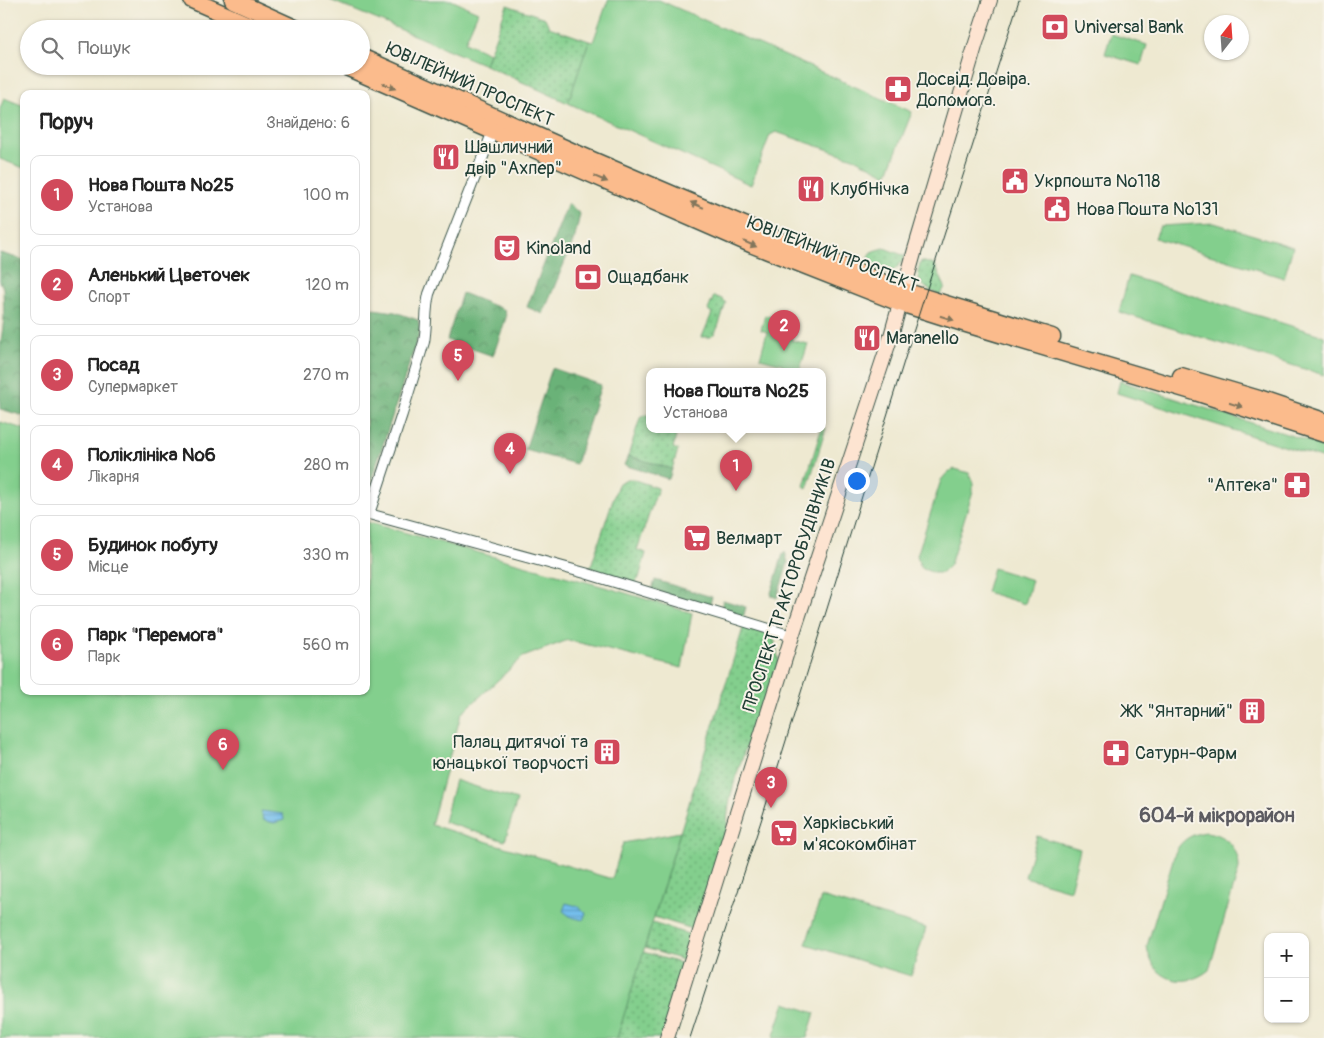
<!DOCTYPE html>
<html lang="uk">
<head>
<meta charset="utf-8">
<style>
  body { margin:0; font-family:Pangolin,sans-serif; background:#f6f6f6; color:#222 }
  .controls { position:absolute; right:15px; bottom:15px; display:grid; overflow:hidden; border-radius:10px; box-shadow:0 1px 4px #0004 }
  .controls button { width:45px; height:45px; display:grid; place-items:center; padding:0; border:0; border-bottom:1px solid #e0e0e0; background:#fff; color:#222; font:25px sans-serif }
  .compass { position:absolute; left:1204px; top:15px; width:45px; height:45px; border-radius:50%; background:#fff; box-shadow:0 1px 4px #0004; rotate:17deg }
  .you { position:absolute; left:856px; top:480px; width:18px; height:18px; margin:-12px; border:4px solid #fff; border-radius:50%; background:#1a73e8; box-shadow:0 0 0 8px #1a73e833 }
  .badge { display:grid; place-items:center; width:32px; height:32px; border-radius:50%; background:#d1495b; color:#fff; font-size:16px; font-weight:700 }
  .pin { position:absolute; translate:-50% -41px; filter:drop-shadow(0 1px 2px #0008) }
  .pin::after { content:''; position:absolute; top:26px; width:18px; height:15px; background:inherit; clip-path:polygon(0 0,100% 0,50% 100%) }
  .popup { position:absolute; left:646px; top:368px; width:180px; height:65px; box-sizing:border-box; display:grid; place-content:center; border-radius:10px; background:#fff; filter:drop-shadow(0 1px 4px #0005); font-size:16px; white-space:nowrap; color:#767676 }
  .popup b { font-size:19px; color:#222 }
  .popup::after { content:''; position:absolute; left:50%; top:100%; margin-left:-10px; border:10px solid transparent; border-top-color:#fff }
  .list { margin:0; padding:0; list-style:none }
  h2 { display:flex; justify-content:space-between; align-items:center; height:65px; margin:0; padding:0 20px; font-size:21px }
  h2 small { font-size:16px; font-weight:400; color:#767676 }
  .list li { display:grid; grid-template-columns:32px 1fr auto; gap:15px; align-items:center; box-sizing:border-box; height:80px; margin:0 10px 10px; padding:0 10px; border:1px solid #e0e0e0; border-radius:10px }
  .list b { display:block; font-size:19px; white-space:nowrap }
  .list p { margin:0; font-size:16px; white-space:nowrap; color:#767676 }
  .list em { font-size:16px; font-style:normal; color:#767676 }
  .icon { flex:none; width:28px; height:28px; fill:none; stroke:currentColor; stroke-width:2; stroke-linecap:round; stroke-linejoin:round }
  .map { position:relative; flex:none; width:1324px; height:1038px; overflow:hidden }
  .search { position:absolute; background:#fff; box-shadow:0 1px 4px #0004; left:20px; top:20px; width:350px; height:55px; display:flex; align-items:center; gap:12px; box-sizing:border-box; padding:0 18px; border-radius:28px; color:#767676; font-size:19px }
  .panel { position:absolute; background:#fff; box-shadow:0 1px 4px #0004; left:20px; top:90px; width:350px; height:605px; border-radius:10px }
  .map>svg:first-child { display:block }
  .grass { fill:url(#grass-dots); stroke:#518660 }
  .forest { fill:url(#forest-crowns); stroke:#447856 }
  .green { fill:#83cf8d; stroke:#518660 }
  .water { fill:url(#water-rules); stroke:#487d90 }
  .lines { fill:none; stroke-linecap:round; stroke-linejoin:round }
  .minor-casing { stroke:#3e574c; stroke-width:12 }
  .secondary-casing { stroke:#3e574c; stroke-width:16 }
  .primary-casing { stroke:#3e574c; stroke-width:19 }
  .minor { stroke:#fff; stroke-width:10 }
  .secondary { stroke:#fde4d1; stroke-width:14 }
  .primary { stroke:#fbbb8c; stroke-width:16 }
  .tram { stroke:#1f3d34; stroke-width:1 }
  .oneway { fill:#82765c }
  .labels { text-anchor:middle; stroke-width:4; stroke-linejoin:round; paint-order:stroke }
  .poi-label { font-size:18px; fill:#1f3d34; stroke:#f7f3e8; text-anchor:start }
  .street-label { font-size:18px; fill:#1f3d34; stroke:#f7f3e8 }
  .quarter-label { font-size:20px; font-weight:bold; fill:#5c5b61; stroke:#f7f3e8 }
</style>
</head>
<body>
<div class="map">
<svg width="1324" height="1038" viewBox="0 0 1324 1038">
  <defs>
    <pattern id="grass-dots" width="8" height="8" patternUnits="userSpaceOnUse" patternTransform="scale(1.25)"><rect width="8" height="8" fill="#83cf8d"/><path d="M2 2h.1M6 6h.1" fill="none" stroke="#6ba974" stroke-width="1.8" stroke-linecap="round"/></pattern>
    <pattern id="forest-crowns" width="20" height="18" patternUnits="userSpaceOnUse" patternTransform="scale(1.25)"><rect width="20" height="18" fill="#6ab278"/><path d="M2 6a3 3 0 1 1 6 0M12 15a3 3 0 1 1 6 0" fill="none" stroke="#579263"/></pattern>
    <pattern id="water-rules" width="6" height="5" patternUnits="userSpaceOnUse" patternTransform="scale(1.25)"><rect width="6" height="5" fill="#72bdec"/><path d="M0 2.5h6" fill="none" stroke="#5d9bc0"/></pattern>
  </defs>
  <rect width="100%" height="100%" fill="#f7f3e8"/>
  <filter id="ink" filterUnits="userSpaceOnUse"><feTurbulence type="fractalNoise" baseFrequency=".02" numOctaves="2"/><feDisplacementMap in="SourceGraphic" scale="10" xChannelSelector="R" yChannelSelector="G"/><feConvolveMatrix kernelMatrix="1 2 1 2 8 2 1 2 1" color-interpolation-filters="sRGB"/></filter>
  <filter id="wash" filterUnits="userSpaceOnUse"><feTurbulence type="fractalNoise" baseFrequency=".0096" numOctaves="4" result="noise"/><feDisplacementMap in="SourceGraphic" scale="20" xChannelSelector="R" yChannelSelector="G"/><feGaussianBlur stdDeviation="1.12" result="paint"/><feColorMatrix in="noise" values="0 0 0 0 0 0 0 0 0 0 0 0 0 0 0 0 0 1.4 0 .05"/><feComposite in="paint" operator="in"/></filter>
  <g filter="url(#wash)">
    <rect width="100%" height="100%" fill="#eee9d1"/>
    <!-- grass -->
    <g class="grass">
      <polygon points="507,5 545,18 549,27 589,41 568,103 485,65"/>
      <path d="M884,248L905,256C894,276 885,276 866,267L871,252Z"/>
      <path d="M921,261L935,265L945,287L940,295C922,288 914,280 921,261Z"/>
      <polygon points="714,296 722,299 726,303 718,327 715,333 711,337 702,337 712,313 708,310"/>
      <polygon points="645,415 650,415 650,430 667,430 666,433 676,436 673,448 678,450 672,469 628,456 640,418"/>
      <polygon points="825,428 826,428 807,489 804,486 821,430"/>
      <polygon points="627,479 632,479 658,488 637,550 646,553 639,578 634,584 591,571 591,566 617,487 619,483"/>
      <path d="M744,625L773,634L779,661L753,746L747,744C738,771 727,798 727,827L696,930L654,917Z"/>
      <polygon points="652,923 694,936 686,961 645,948"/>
      <polygon points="643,952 686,965 663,1038 617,1038"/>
    </g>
    <!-- forest -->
    <g class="forest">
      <polygon points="568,203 580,214 575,237 543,314 527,307"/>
      <polygon points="0,253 24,260 24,416 0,409 0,349 4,318 3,288 0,281"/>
      <polygon points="462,293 505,310 506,318 493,356 447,340"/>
      <polygon points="366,308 395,312 418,320 420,331 366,497"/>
      <polygon points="552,368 601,385 576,464 525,450"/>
      <polygon points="628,456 672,469 669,479 624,465"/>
      <polygon points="785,552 788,563 777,598 772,596 771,593 783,554"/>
      <polygon points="655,580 712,597 709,607 652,590"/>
      <polygon points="723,600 746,607 743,618 720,611"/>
    </g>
    <!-- green -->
    <g class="green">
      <polygon points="330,0 451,0 478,12 465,42 489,53 485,65"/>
      <polygon points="608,0 659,0 912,112 887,175 856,159 776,132 770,135 751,185 568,103 589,41 593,42"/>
      <polygon points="1111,34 1147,45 1141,65 1105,54"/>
      <polygon points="4,98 24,106 24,168 0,159 0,109"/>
      <polygon points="1214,223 1293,247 1284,278 1155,238 1160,226"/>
      <polygon points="1129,276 1324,336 1324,375 1119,312"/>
      <polygon points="765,315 796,324 791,340 808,344 799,372 781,372 783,364 760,358 767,332 761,330"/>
      <polygon points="1120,381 1324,446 1324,459 1117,393"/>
      <polygon points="0,422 24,429 24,691 366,691 366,522 612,589 692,613 682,668 568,640 523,657 461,714 431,825 612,879 623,843 680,832 617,1038 0,1038"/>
      <polygon points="955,469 969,473 973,483 973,491 950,565 942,573 934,573 921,568 917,556 941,480 948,472"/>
      <polygon points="993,568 1032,580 1025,604 986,592"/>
      <polygon points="455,780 517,800 505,841 444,822"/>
      <path d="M1206,832C1227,835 1239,848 1239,869L1209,970C1183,991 1151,979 1147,946L1175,853C1181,840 1191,834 1206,832Z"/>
      <polygon points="1037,836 1080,849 1070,890 1025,877"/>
      <polygon points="821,897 926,928 911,976 806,944"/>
      <polygon points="785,1003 815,1013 807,1038 773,1038"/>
    </g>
    <!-- water -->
    <g class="water">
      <polygon points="261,811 283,814 284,820 274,823 263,820"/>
      <polygon points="566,903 577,906 586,913 583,920 571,917 563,911"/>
    </g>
  </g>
  <g filter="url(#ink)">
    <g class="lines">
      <defs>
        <path id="minor" d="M495,126L429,294C425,311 427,325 424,342L402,414L369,514L585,573L792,636"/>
        <polyline id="secondary" points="667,1038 792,636 891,336 914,253 976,43 990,0"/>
        <g id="primary">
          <polyline points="192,0 258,29"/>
          <polyline points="233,0 297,29"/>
          <polyline points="361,57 578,154 814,255 904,291 1052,337"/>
          <polyline points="344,66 753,245 900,303 966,324 1195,392 1324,434"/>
          <polyline points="1181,376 1259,399 1324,421"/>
        </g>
      </defs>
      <!-- minor casing -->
      <use href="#minor" class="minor-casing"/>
      <!-- secondary casing -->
      <use href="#secondary" class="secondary-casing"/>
      <!-- primary casing -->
      <use href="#primary" class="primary-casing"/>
      <!-- minor -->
      <use href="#minor" class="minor"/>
      <!-- secondary -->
      <use href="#secondary" class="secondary"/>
      <!-- primary -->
      <use href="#primary" class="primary"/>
      <!-- tram -->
      <polyline class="tram" points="690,1038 761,821 910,342 1019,0"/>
    </g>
    <!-- one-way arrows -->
    <defs><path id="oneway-solid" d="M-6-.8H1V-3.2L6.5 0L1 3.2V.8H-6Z" transform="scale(1.25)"/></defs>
    <g class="oneway">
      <use href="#oneway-solid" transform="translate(389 86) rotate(24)"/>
      <use href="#oneway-solid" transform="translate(601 179) rotate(23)"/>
      <use href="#oneway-solid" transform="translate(697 205) rotate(-157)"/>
      <use href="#oneway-solid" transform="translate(750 244) rotate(23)"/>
      <use href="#oneway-solid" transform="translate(947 318) rotate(18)"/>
      <use href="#oneway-solid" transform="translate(1236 405) rotate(18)"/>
    </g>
  </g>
  <!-- icons -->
  <defs>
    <symbol id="bank-square" viewBox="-11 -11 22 22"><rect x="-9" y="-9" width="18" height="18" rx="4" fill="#d1495b" stroke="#f7f3e8"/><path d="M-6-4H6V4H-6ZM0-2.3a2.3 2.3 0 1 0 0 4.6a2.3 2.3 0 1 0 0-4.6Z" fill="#fff"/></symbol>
    <symbol id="pharmacy-square" viewBox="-11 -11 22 22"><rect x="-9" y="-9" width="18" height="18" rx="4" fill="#d1495b" stroke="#f7f3e8"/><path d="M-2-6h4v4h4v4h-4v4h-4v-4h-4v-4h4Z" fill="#fff"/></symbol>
    <symbol id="restaurant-square" viewBox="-11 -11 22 22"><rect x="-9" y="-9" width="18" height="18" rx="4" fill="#d1495b" stroke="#f7f3e8"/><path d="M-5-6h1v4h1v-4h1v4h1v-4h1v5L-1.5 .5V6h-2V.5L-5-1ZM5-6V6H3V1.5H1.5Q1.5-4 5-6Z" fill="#fff"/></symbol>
    <symbol id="civic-square" viewBox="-11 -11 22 22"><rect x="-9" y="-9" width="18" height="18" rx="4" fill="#d1495b" stroke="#f7f3e8"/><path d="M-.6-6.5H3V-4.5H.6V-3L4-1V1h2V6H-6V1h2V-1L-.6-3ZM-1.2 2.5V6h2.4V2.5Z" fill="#fff"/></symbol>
    <symbol id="theatre-square" viewBox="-11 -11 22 22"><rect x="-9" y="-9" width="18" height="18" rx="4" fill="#d1495b" stroke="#f7f3e8"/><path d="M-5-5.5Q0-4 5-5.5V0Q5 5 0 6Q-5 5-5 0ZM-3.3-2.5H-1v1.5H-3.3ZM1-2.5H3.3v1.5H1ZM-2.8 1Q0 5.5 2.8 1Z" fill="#fff"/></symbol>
    <symbol id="supermarket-square" viewBox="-11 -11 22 22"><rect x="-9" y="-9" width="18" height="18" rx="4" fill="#d1495b" stroke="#f7f3e8"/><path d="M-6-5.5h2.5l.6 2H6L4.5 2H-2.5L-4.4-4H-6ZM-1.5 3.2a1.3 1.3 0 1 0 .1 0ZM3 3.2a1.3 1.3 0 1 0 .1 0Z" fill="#fff"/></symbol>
    <symbol id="building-square" viewBox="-11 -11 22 22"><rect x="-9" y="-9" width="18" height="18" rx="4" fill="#d1495b" stroke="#f7f3e8"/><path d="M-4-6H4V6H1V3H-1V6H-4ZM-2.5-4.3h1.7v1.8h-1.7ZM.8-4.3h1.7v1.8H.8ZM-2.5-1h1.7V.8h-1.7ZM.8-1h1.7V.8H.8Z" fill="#fff"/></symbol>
  </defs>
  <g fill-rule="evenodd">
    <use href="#bank-square" x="1039" y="11" width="32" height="32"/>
    <use href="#pharmacy-square" x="882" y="73" width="32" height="32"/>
    <use href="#restaurant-square" x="430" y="141" width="32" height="32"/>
    <use href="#civic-square" x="999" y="165" width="32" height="32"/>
    <use href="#restaurant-square" x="795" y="173" width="32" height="32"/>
    <use href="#civic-square" x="1041" y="193" width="32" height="32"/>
    <use href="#theatre-square" x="491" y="232" width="32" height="32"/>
    <use href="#bank-square" x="572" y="261" width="32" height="32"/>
    <use href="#restaurant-square" x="851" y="322" width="32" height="32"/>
    <use href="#pharmacy-square" x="1281" y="469" width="32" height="32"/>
    <use href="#supermarket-square" x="681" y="522" width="32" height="32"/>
    <use href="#building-square" x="1236" y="695" width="32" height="32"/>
    <use href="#building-square" x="591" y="736" width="32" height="32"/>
    <use href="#pharmacy-square" x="1100" y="737" width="32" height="32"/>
    <use href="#supermarket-square" x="768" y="817" width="32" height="32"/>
  </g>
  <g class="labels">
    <!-- poi labels -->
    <g class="poi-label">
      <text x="1074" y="33">Universal Bank</text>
      <text x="917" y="85">Досвід. Довіра.<tspan x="917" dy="21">Допомога.</tspan></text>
      <text x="465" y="153">Шашличний<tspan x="465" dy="21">двір "Ахпер"</tspan></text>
      <text x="1034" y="187">Укрпошта №118</text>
      <text x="830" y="195">КлубНічка</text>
      <text x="1076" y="215">Нова Пошта №131</text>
      <text x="526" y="254">Kinoland</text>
      <text x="607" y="283">Ощадбанк</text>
      <text x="886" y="344">Maranello</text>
      <text x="1278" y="491" text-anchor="end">"Аптека"</text>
      <text x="716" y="544">Велмарт</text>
      <text x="1233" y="717" text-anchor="end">ЖК "Янтарний"</text>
      <text x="588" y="748" text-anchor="end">Палац дитячої та<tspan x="588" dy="21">юнацької творчості</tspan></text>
      <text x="1135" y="759">Сатурн-Фарм</text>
      <text x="803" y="829">Харківський<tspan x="803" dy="21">м'ясокомбінат</tspan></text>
    </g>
    <!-- street labels -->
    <g class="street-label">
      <text transform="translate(470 84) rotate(24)" y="6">ЮВІЛЕЙНИЙ ПРОСПЕКТ</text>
      <text transform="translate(833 254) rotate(21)" y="6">ЮВІЛЕЙНИЙ ПРОСПЕКТ</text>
      <text transform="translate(789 585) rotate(-72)" y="6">ПРОСПЕКТ ТРАКТОРОБУДІВНИКІВ</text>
    </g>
    <!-- quarter labels -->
    <g class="quarter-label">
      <text x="1217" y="822">604-й мікрорайон</text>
    </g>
  </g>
</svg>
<div class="controls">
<button>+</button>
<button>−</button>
</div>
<svg class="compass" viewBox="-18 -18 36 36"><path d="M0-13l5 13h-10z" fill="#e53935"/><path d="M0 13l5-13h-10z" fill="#767676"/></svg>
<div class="you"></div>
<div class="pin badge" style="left:736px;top:491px">1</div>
<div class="popup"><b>Нова Пошта №25</b>Установа</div>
<div class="pin badge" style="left:784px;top:351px">2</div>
<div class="pin badge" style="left:771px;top:808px">3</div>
<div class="pin badge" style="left:510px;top:474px">4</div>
<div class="pin badge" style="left:458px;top:381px">5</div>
<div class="pin badge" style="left:223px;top:770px">6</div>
<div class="search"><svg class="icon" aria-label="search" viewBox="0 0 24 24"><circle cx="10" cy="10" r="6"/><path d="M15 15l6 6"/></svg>Пошук</div>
<section class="panel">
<h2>Поруч<small>Знайдено: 6</small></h2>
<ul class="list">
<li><span class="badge">1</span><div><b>Нова Пошта №25</b><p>Установа</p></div><em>100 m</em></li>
<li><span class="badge">2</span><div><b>Аленький Цветочек</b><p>Спорт</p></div><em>120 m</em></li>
<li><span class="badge">3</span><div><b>Посад</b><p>Супермаркет</p></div><em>270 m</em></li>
<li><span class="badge">4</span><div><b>Поліклініка №6</b><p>Лікарня</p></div><em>280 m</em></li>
<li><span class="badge">5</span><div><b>Будинок побуту</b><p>Місце</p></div><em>330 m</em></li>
<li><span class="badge">6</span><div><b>Парк &quot;Перемога&quot;</b><p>Парк</p></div><em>560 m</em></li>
</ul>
</section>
</div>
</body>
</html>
